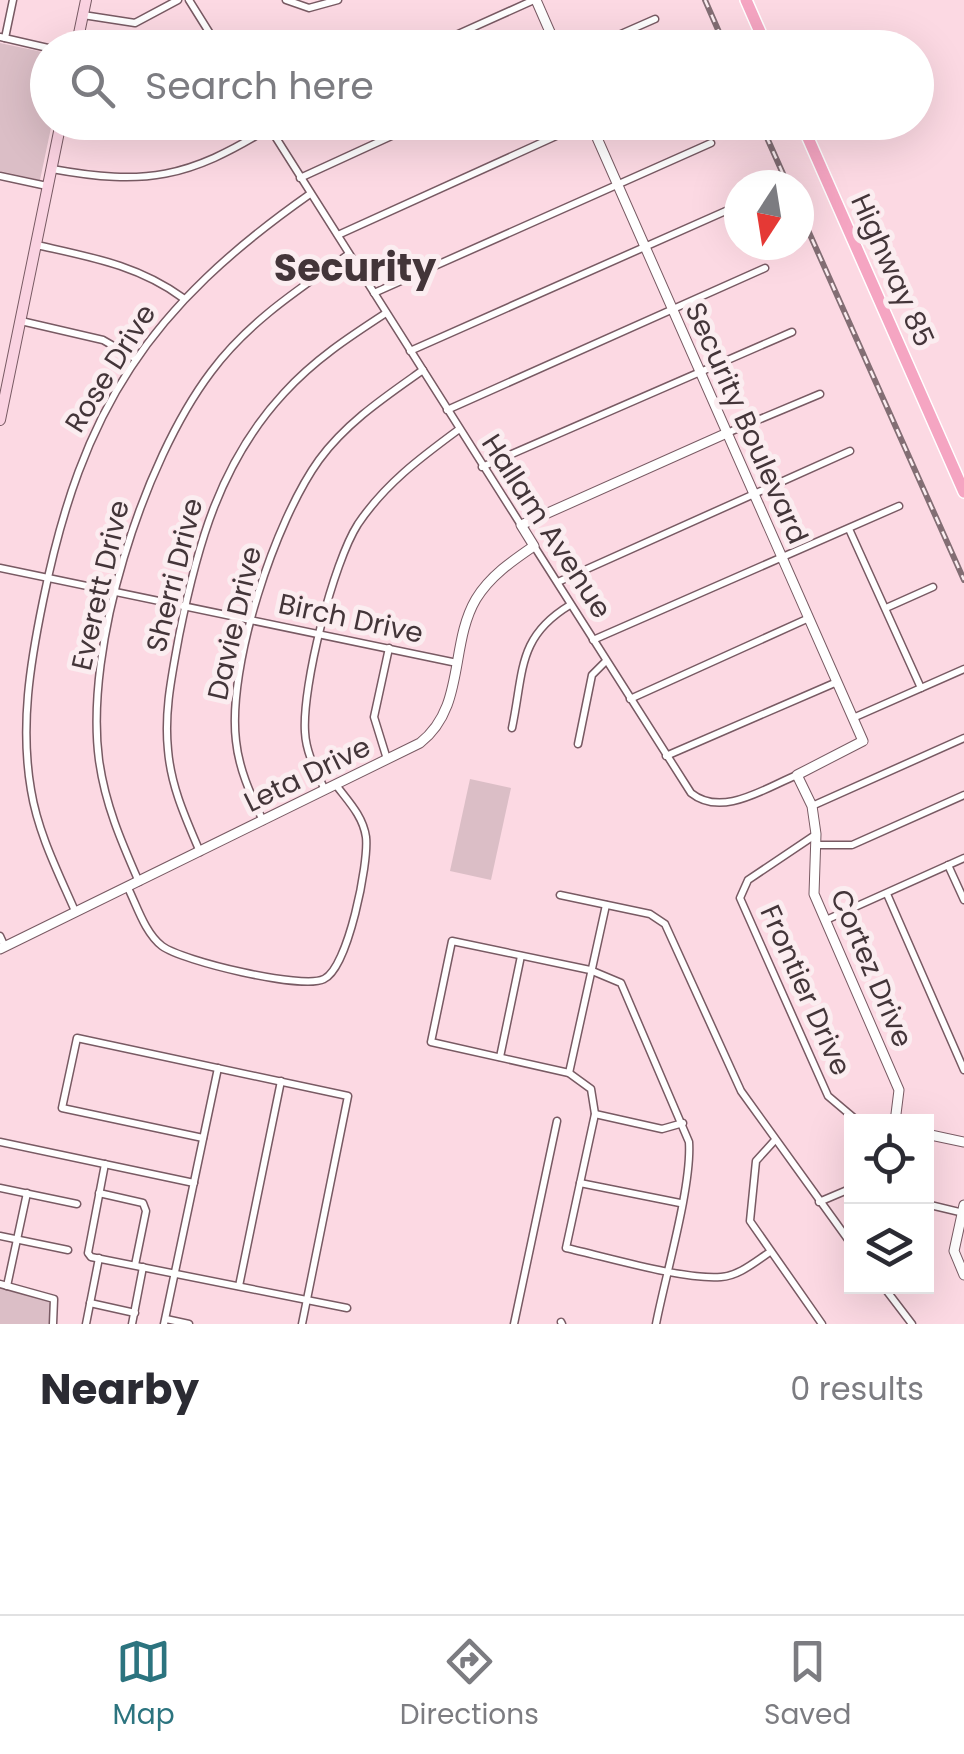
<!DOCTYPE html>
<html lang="en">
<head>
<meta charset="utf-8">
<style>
  body { margin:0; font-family:Poppins,sans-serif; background:#f2f2f3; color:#2b2b33 }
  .controls { position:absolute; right:30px; bottom:30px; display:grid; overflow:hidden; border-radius:0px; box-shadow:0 10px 40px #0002 }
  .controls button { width:90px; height:90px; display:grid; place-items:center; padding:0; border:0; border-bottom:2px solid #e1e1e2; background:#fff; color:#2b2b33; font:50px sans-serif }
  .compass { position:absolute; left:724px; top:170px; width:90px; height:90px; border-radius:50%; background:#fff; box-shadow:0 10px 40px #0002; rotate:192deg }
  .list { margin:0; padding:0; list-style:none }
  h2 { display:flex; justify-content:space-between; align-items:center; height:130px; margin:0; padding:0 40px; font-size:42px }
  h2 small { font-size:32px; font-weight:400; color:#7c7c81 }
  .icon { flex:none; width:55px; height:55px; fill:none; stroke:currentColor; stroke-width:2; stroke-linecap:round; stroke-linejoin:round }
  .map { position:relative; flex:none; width:964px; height:1324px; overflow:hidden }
  .search { position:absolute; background:#fff; box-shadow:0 10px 40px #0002; left:30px; right:30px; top:30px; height:110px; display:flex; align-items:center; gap:25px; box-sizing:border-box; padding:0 35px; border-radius:55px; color:#7c7c81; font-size:38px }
  .sheet { height:290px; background:#fff }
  nav { display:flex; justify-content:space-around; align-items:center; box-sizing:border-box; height:140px; border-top:2px solid #e1e1e2; background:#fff; font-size:28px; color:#7c7c81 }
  nav a { display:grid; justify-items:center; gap:5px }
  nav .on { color:#2c747f }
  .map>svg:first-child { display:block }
  .green { fill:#dbbec6 }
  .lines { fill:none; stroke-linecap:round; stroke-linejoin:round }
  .minor-casing { stroke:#785a63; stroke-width:9 }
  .tertiary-casing { stroke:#785a63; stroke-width:11 }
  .secondary-casing { stroke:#785a63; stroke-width:12 }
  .primary-casing { stroke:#fff; stroke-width:14 }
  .minor { stroke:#fff; stroke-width:6 }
  .tertiary { stroke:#fff; stroke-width:9 }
  .secondary { stroke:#fad2e1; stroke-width:10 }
  .primary { stroke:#f5a5c2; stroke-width:11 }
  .rail-casing { stroke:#836e74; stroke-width:6 }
  .rail { stroke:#fbedf0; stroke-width:2.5; stroke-dasharray:8; stroke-linecap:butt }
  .labels { text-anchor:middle; stroke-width:10; stroke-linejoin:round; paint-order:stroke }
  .street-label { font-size:28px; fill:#433539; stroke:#fbedf0 }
  .district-label { font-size:38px; font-weight:bold; fill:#433539; stroke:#fbedf0 }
</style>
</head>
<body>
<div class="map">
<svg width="964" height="1324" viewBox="0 0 964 1324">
  <rect width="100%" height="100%" fill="#fcd9e3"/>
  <!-- green -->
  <g class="green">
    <polygon points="0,43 47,53 48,122 52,123 40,180 0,171"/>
    <polygon points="470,779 511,788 491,880 450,871"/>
    <polygon points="0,1289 52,1301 50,1324 0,1324"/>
  </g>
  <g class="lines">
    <defs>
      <g id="minor">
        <polyline points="189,0 219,48"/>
        <polyline points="286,0 309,8 338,0"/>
        <polyline points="83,15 135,23 178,0"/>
        <polyline points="0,37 48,48"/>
        <polyline points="5,38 13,0"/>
        <polyline points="427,48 534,0"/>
        <polyline points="589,48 655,19"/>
        <polyline points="266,122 521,525"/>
        <path d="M52,169C146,186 188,178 269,128"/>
        <polyline points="0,176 47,186"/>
        <polyline points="300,178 422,122"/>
        <polyline points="338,235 587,122"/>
        <path d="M37,245C90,257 138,265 183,298"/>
        <polyline points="374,293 711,143"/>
        <polyline points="21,321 103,340 136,359"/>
        <polyline points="410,351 737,206"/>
        <polyline points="447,410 765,268"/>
        <polyline points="727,433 820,394"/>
        <polyline points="482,467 792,332"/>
        <polyline points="849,529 921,688"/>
        <path d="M534,546L691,793C722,818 765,788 797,775"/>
        <polyline points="0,568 457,663"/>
        <polyline points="558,582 850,451"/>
        <polyline points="886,608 933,587"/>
        <polyline points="593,640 899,506"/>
        <polyline points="630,699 809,618"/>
        <polyline points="853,718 964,669"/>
        <path d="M512,728C524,671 517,637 570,605"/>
        <polyline points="578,744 592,675 605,662"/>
        <polyline points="666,756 837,682"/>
        <polyline points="387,759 374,717 389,648"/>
        <path d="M325,790C316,771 306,753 305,732C302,686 333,563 358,524C385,484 420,458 458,430"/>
        <polyline points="812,806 964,738"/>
        <path d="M263,821C251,795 239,770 236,741C227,666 275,521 319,460C347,422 385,397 423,370"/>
        <polyline points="815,835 748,880 740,898 828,1096 854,1118 867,1122"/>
        <polyline points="816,845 852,845 964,795"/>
        <path d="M200,852C186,819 171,787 168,750C164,711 172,675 179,636C197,546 220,462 284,393C314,360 349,337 386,313"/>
        <polyline points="948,865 964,900"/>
        <path d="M139,882C121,841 105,804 99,760C84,647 143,462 211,372C248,322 299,289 349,254"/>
        <path d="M128,888C137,906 145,933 162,946C182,961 303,990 324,979C348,968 369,863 366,837C363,816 348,801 336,785"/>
        <polyline points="887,894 964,1070"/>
        <polyline points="560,895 650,914 665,924 741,1091 852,1245"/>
        <path d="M75,911C58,872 38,833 31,790C20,726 30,664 43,601C82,408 149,307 310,194"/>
        <polyline points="826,920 964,858"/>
        <polyline points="0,936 5,947"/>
        <polyline points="500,1057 521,956"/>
        <polyline points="569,1073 606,905"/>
        <polyline points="595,1114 662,1129 683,1123"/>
        <polyline points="203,1138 62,1108 77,1038 348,1096 302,1324"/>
        <polyline points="775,1140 756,1161 750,1221 822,1324"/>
        <polyline points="0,1142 194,1183"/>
        <polyline points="105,1164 88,1253 91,1257 347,1308"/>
        <polyline points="580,1183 680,1203"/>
        <polyline points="0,1188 77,1204"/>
        <polyline points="99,1193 143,1203 146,1211 135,1265"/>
        <polyline points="819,1202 852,1188"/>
        <polyline points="926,1204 964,1213"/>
        <polyline points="0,1236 68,1250"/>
        <polyline points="0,1284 54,1299 53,1324"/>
        <polyline points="7,1286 27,1193"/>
        <polyline points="239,1286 281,1081"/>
        <polyline points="883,1286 912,1324"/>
        <polyline points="90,1303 135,1313"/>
        <polyline points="166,1319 189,1324"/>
        <polyline points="561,1322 562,1324"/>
        <polyline points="86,1324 99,1258"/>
        <polyline points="132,1324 143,1267"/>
        <polyline points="164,1324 218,1068"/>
        <polyline points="514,1324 557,1121"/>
        <path d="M656,1324C665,1277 692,1186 689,1142L621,983L590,970L452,941L431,1042L569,1073L591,1089L595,1114L566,1248C607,1257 683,1280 721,1277C739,1276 756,1261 770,1252"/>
      </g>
      <g id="tertiary">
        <polyline points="536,0 557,48"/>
        <polyline points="590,122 863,741 797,775 812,806 816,834 814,894 899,1090 895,1122"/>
        <path d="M0,949L420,743C466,707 449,645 476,599C490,576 512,561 534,546L521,525L727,433"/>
        <polyline points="926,1134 964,1142"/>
        <polyline points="964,1205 954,1251 964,1275"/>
      </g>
      <g id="secondary">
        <polyline points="76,48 86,0"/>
        <polyline points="0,420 61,122"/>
      </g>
      <g id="primary">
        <polyline points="746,0 767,48"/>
        <polyline points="801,122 964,492"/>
      </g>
    </defs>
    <!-- minor casing -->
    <use href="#minor" class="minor-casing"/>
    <!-- tertiary casing -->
    <use href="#tertiary" class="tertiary-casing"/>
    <!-- secondary casing -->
    <use href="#secondary" class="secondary-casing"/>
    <!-- primary casing -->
    <use href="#primary" class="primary-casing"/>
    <!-- minor -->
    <use href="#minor" class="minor"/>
    <!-- tertiary -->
    <use href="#tertiary" class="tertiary"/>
    <!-- secondary -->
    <use href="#secondary" class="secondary"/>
    <!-- primary -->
    <use href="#primary" class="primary"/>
    <defs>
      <g id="rail">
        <polyline points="705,0 726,48"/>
        <polyline points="760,122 788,185"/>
        <polyline points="799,210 964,580"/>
      </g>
    </defs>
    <!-- rail casing -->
    <use href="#rail" class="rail-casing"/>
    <!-- rail -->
    <use href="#rail" class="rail"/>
  </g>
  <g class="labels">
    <!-- street labels -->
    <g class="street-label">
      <text transform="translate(893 270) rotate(66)" y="10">Highway 85</text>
      <text transform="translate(110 368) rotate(-58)" y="10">Rose Drive</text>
      <text transform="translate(747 423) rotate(66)" y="10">Security Boulevard</text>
      <text transform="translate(547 526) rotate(57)" y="10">Hallam Avenue</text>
      <text transform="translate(174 575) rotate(-76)" y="10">Sherri Drive</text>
      <text transform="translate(100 585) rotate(-77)" y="10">Everett Drive</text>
      <text transform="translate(351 618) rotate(12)" y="10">Birch Drive</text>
      <text transform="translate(234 623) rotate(-77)" y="10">Davie Drive</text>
      <text transform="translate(307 774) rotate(-26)" y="10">Leta Drive</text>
      <text transform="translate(872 968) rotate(67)" y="10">Cortez Drive</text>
      <text transform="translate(806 990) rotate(66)" y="10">Frontier Drive</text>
    </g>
    <!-- district labels -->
    <g class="district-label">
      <text x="355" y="281">Security</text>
    </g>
  </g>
</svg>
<div class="controls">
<button><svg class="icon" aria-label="locate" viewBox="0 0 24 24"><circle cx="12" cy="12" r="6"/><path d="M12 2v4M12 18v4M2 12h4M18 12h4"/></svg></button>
<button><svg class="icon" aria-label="layers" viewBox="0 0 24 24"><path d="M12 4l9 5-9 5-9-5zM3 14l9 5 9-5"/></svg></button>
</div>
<svg class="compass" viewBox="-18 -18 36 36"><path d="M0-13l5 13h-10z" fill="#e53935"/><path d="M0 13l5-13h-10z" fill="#7c7c81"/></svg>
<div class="search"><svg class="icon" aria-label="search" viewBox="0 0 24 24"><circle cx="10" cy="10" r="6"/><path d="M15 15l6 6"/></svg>Search here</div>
</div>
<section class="sheet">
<h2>Nearby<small>0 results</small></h2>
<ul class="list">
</ul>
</section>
<nav>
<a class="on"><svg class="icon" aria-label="map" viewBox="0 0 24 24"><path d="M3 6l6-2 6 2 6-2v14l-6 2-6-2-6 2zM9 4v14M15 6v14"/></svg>Map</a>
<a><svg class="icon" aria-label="directions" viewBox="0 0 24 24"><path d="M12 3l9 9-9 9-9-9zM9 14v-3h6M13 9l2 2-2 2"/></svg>Directions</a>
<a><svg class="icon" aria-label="saved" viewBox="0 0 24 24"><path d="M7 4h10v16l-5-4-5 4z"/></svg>Saved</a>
</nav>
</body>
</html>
